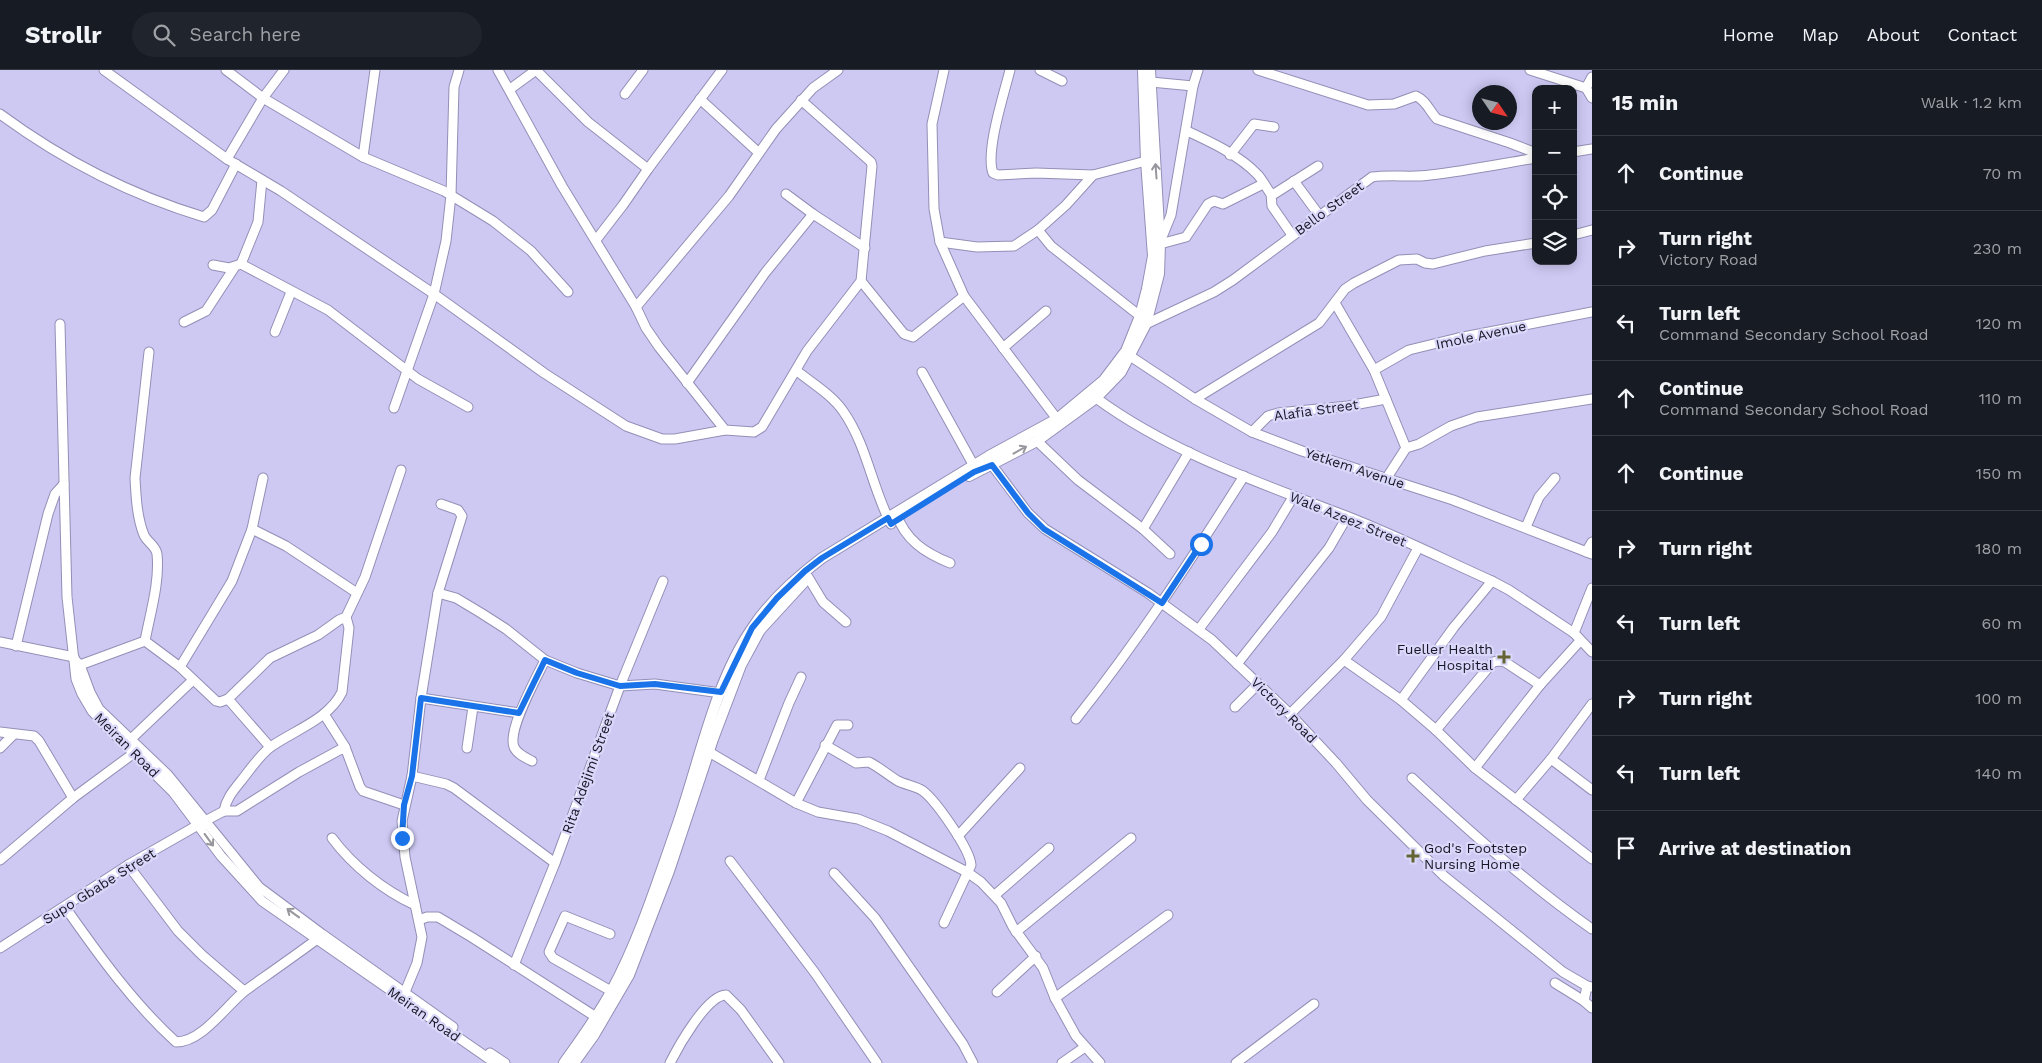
<!DOCTYPE html>
<html lang="en">
<head>
<meta charset="utf-8">
<style>
  body { margin:0; font-family:"Work Sans",sans-serif; background:#20242c; color:#f1f3f6 }
  .controls { position:absolute; right:15px; top:15px; display:grid; overflow:hidden; border-radius:10px; box-shadow:0 2px 12px #0003 }
  .controls button { width:45px; height:45px; display:grid; place-items:center; padding:0; border:0; border-bottom:1px solid #363941; background:#171b24; color:#f1f3f6; font:25px sans-serif }
  .compass { position:absolute; left:1472px; top:15px; width:45px; height:45px; border-radius:50%; background:#171b24; box-shadow:0 2px 12px #0003; rotate:125deg }
  .stop { position:absolute; width:15px; height:15px; margin:-11px; border:4px solid #1a73e8; border-radius:50%; background:#fff }
  .stop.end { background:#1a73e8; border-color:#fff; box-shadow:0 1px 5px #0008 }
  .list { margin:0; padding:0; list-style:none }
  h2 { display:flex; justify-content:space-between; align-items:center; height:65px; margin:0; padding:0 20px; font-size:21px }
  h2 small { font-size:16px; font-weight:400; color:#9ea1a6 }
  .list li { display:grid; grid-template-columns:32px 1fr auto; gap:15px; align-items:center; box-sizing:border-box; height:75px; padding:0 20px; border-top:1px solid #363941 }
  .list b { display:block; font-size:19px; white-space:nowrap }
  .list p { margin:0; font-size:16px; white-space:nowrap; color:#9ea1a6 }
  .list em { font-size:16px; font-style:normal; color:#9ea1a6 }
  .icon { flex:none; width:28px; height:28px; fill:none; stroke:currentColor; stroke-width:2; stroke-linecap:round; stroke-linejoin:round }
  .map { position:relative; flex:none; width:1592px; height:993px; overflow:hidden }
  header { display:flex; align-items:center; gap:30px; box-sizing:border-box; height:70px; padding:0 25px; background:#171b24; border-bottom:1px solid #363941 }
  header strong { font-size:24px }
  nav { display:flex; gap:28px; margin-inline-start:auto; font-size:18px }
  .search { width:350px; height:45px; background:#20242c; display:flex; align-items:center; gap:12px; box-sizing:border-box; padding:0 18px; border-radius:28px; color:#9ea1a6; font-size:19px }
  main { display:flex }
  aside { flex:1; background:#171b24 }
  .map>svg:first-child { display:block }
  .lines { fill:none; stroke-linecap:round; stroke-linejoin:round }
  .minor-casing { stroke:#938fb6; stroke-width:11 }
  .major-casing { stroke:#938fb6; stroke-width:12 }
  .minor { stroke:#fff; stroke-width:9 }
  .major { stroke:#fff; stroke-width:10 }
  .oneway { stroke:#97969c }
  .route { stroke:#1a73e8; stroke-width:6 }
  .poi-dot { fill:#636431; stroke:#dad8fa; stroke-width:2 }
  .labels { text-anchor:middle; stroke-width:4.5; stroke-linejoin:round; paint-order:stroke }
  .street-label { font-size:14px; fill:#171524; stroke:#dad8fa }
  .poi-label { font-size:14px; fill:#171524; stroke:#dad8fa; text-anchor:end }
</style>
</head>
<body>
<header>
<strong>Strollr</strong>
<div class="search"><svg class="icon" aria-label="search" viewBox="0 0 24 24"><circle cx="10" cy="10" r="6"/><path d="M15 15l6 6"/></svg>Search here</div>
<nav><a>Home</a><a>Map</a><a>About</a><a>Contact</a></nav>
</header>
<main>
<div class="map">
<svg width="1592" height="993" viewBox="0 0 1592 993">
  <rect width="100%" height="100%" fill="#cdc9f3"/>
  <g class="lines">
    <defs>
      <g id="minor">
        <polyline points="104,0 227,89 281,121 434,224 544,303 626,356 662,369 675,369 725,360"/>
        <polyline points="226,0 263,28 363,87 444,121 493,151 531,181 568,222"/>
        <polyline points="498,0 562,116 636,237 646,258 659,277 725,360 754,362 762,357 807,281 861,211 872,96 871,92 801,30"/>
        <polyline points="536,0 588,52 648,99"/>
        <polyline points="944,0 932,54 934,139 940,172 964,226 1057,349"/>
        <path d="M1010,0C1004,24 985,82 993,103L998,105L1036,103L1093,105L1146,91"/>
        <polyline points="1040,0 1062,11"/>
        <path d="M1258,0L1368,35L1394,34L1416,26C1427,31 1429,41 1437,49L1510,73L1536,83"/>
        <polyline points="1530,0 1586,18 1592,28"/>
        <polyline points="1151,12 1193,16 1198,0"/>
        <polyline points="1586,18 1592,7"/>
        <polyline points="510,19 536,0"/>
        <polyline points="625,24 643,0"/>
        <polyline points="700,29 759,83"/>
        <path d="M0,44C61,89 131,125 204,147L212,140L236,94"/>
        <path d="M1187,61C1211,72 1239,85 1258,105C1261,108 1267,119 1271,124H1274L1318,96"/>
        <polyline points="1573,82 1592,79"/>
        <polyline points="1230,85 1254,54 1274,57"/>
        <polyline points="363,87 375,0"/>
        <polyline points="227,89 263,28 284,0"/>
        <polyline points="1294,111 1319,145"/>
        <polyline points="786,124 813,144 865,178"/>
        <polyline points="1271,124 1272,136 1292,165"/>
        <polyline points="1038,160 1051,176 1140,246"/>
        <polyline points="1573,165 1592,160"/>
        <polyline points="596,170 623,135 648,99 722,0"/>
        <polyline points="940,172 977,177 1014,176 1038,160 1066,135 1093,105"/>
        <polyline points="1160,172 1171,145 1193,16"/>
        <polyline points="1160,174 1186,167 1208,134 1214,131 1223,134 1263,114"/>
        <polyline points="241,194 258,152 262,110"/>
        <polyline points="213,195 229,198 241,194 328,240 418,309 468,337"/>
        <polyline points="861,211 904,264 913,267 964,226"/>
        <polyline points="1335,233 1374,300 1406,378 1386,409"/>
        <polyline points="636,237 729,126 776,59 813,18 838,0"/>
        <polyline points="184,252 206,241 234,198"/>
        <polyline points="60,254 67,527 76,609 82,624 92,641 104,654 173,722 221,786 262,831 495,993"/>
        <path d="M1146,254L1214,222L1233,210L1372,107C1392,104 1410,108 1430,105C1465,101 1500,94 1536,88"/>
        <polyline points="275,262 291,222"/>
        <polyline points="1003,278 1046,241"/>
        <polyline points="1130,286 1195,329 1252,362 1302,381 1453,430 1592,484"/>
        <polyline points="1374,300 1409,280 1458,268 1592,242"/>
        <path d="M797,301C812,313 832,325 843,341C867,375 872,418 891,454"/>
        <polyline points="922,302 974,396"/>
        <polyline points="687,313 765,203 813,144"/>
        <path d="M1096,328C1171,383 1260,413 1346,446C1395,465 1443,489 1492,511L1509,520L1574,563L1592,582"/>
        <polyline points="1195,329 1319,253 1345,219 1354,213 1399,190 1417,189 1425,193 1433,194 1485,181 1536,173"/>
        <polyline points="394,338 434,224 446,171 451,125 454,17 459,0"/>
        <polyline points="1252,362 1268,346 1278,343 1348,336 1386,329"/>
        <polyline points="1037,371 1078,410 1143,459 1189,382"/>
        <polyline points="1406,378 1419,374 1451,356 1477,347 1592,329"/>
        <polyline points="992,395 1028,443 1045,459 1148,523 1212,570 1290,644 1336,693 1367,730 1444,806 1563,902 1587,916 1592,917"/>
        <path d="M896,443C905,470 925,483 950,493"/>
        <polyline points="1526,457 1539,427 1555,408"/>
        <polyline points="252,459 286,476 357,523"/>
        <polyline points="1143,459 1170,484"/>
        <polyline points="1586,482 1592,472"/>
        <polyline points="808,507 823,532 846,552"/>
        <polyline points="1492,511 1454,557 1401,630 1436,660 1475,698 1592,789"/>
        <polyline points="438,523 456,528 481,543 506,559 545,590 577,603 620,616 655,614 721,623"/>
        <polyline points="1199,559 1272,462 1293,427"/>
        <polyline points="1574,563 1592,518"/>
        <path d="M145,571C150,544 160,512 157,484C156,476 147,472 144,465C137,448 136,427 135,408L149,282"/>
        <polyline points="145,571 180,597 216,631 220,632 228,629 270,677"/>
        <polyline points="0,572 74,587"/>
        <polyline points="16,576 48,444 55,424 64,414"/>
        <polyline points="75,590 80,595 90,622 99,639 168,705 259,817 322,864 453,957"/>
        <polyline points="1344,590 1401,630"/>
        <polyline points="1237,594 1329,478 1347,447"/>
        <polyline points="80,595 145,571"/>
        <polyline points="180,597 232,511 252,459 263,408"/>
        <polyline points="421,628 519,643"/>
        <polyline points="228,629 270,588 318,565 339,550 346,547 365,507 401,400"/>
        <polyline points="1235,637 1258,614"/>
        <polyline points="324,644 345,677"/>
        <polyline points="1290,644 1344,590 1381,547 1418,478"/>
        <path d="M1076,649C1138,571 1191,490 1244,406"/>
        <polyline points="1436,660 1493,592 1499,591 1505,592 1540,615"/>
        <polyline points="0,662 34,666 39,671 73,728"/>
        <polyline points="131,669 193,610"/>
        <path d="M825,675L856,693L869,692C879,697 888,705 898,711C906,715 916,716 923,721C936,731 970,779 971,795L944,853"/>
        <polyline points="0,678 13,665"/>
        <polyline points="467,678 473,637"/>
        <polyline points="709,682 796,733 818,742 858,749 888,761 967,802 981,812 1001,833 1013,857 1043,898 1055,928 1076,966 1100,993"/>
        <polyline points="1551,689 1592,720"/>
        <path d="M532,691C526,688 517,684 514,677C507,660 537,607 545,590"/>
        <polyline points="1475,698 1540,615 1580,571"/>
        <polyline points="412,706 446,714 454,718 555,793"/>
        <path d="M1412,708C1469,761 1528,814 1592,859"/>
        <polyline points="759,710 789,633 801,607"/>
        <polyline points="1516,730 1551,689 1592,634"/>
        <polyline points="796,733 837,655 848,655"/>
        <path d="M224,741C226,729 233,721 241,711C250,700 260,684 272,676C295,660 329,649 342,622L349,558L346,547"/>
        <polyline points="958,766 1020,698"/>
        <path d="M332,768C353,796 383,820 415,835"/>
        <polyline points="0,790 73,728 134,683"/>
        <polyline points="730,791 815,903 877,993"/>
        <polyline points="128,795 178,861 202,885 244,921"/>
        <polyline points="834,803 875,848 963,974 973,993"/>
        <polyline points="995,825 1049,778"/>
        <path d="M65,837C98,884 133,933 176,972C203,972 228,933 246,920C270,903 293,887 316,870"/>
        <polyline points="419,850 427,847 438,847 473,868 596,947"/>
        <polyline points="1016,862 1131,768"/>
        <polyline points="610,864 565,846 549,882 553,888 611,921"/>
        <polyline points="0,878 128,795 205,751 224,741 237,741 299,702 345,677 360,717 363,721 404,735"/>
        <polyline points="514,895 555,793 620,616 663,511"/>
        <polyline points="1555,913 1584,931"/>
        <polyline points="1587,916 1584,931 1592,938"/>
        <polyline points="405,922 417,893 422,867 405,787 402,751 412,706 421,628 438,523 462,446 458,440 441,434"/>
        <polyline points="997,922 1036,886"/>
        <polyline points="1055,928 1168,845"/>
        <polyline points="490,983 505,993"/>
        <path d="M670,993C678,977 707,925 726,925L741,940L779,993"/>
        <polyline points="1062,993 1085,977"/>
        <polyline points="1236,993 1314,934"/>
      </g>
      <g id="major">
        <polyline points="969,406 1037,371 1096,328 1121,302 1146,254 1159,204 1160,174 1150,0"/>
        <path d="M564,993C581,969 598,946 612,920C639,870 657,813 676,759C699,694 714,613 753,557C771,530 797,507 822,488L989,386L1057,349L1104,310L1126,281L1140,246L1147,219L1153,186L1146,91L1143,0"/>
        <polyline points="574,993 594,965 629,905 669,801 713,669 741,595 760,560 804,512"/>
      </g>
    </defs>
    <!-- minor casing -->
    <use href="#minor" class="minor-casing"/>
    <!-- major casing -->
    <use href="#major" class="major-casing"/>
    <!-- minor -->
    <use href="#minor" class="minor"/>
    <!-- major -->
    <use href="#major" class="major"/>
  </g>
  <!-- one-way arrows -->
  <defs><path id="oneway-shaft" d="M-6 0H5M1.5-3L5.5 0L1.5 3" fill="none" stroke-width="1.6" stroke-linecap="round" stroke-linejoin="round" transform="scale(1.25)"/></defs>
  <g class="oneway">
    <use href="#oneway-shaft" transform="translate(1156 101) rotate(-94)"/>
    <use href="#oneway-shaft" transform="translate(1020 380) rotate(-29)"/>
    <use href="#oneway-shaft" transform="translate(209 770) rotate(54)"/>
    <use href="#oneway-shaft" transform="translate(293 843) rotate(-144)"/>
  </g>
  <g class="lines">
    <!-- route -->
    <polyline class="route" points="402,768 404,735 412,706 421,628 519,643 545,590 577,603 620,616 655,614 721,622 752,558 777,528 805,501 822,488 888,448 891,454 974,402 992,395 1028,443 1044,459 1162,533 1201,474"/>
  </g>
  <!-- markers -->
  <g class="poi-dot">
    <path d="M1501.5 579.5h5v5h5v5h-5v5h-5v-5h-5v-5h5z"/>
    <path d="M1410.5 778.5h5v5h5v5h-5v5h-5v-5h-5v-5h5z"/>
  </g>
  <g class="labels">
    <!-- street labels -->
    <g class="street-label">
      <text transform="translate(1329 138) rotate(-36)" y="5">Bello Street</text>
      <text transform="translate(1481 265) rotate(-12)" y="5">Imole Avenue</text>
      <text transform="translate(1316 340) rotate(-8)" y="5">Alafia Street</text>
      <text transform="translate(1355 398) rotate(18)" y="5">Yetkem Avenue</text>
      <text transform="translate(1348 449) rotate(22)" y="5">Wale Azeez Street</text>
      <text transform="translate(1284 640) rotate(45)" y="5">Victory Road</text>
      <text transform="translate(127 675) rotate(45)" y="5">Meiran Road</text>
      <text transform="translate(588 703) rotate(-70)" y="5">Rita Adejimi Street</text>
      <text transform="translate(99 816) rotate(-32)" y="5">Supo Gbabe Street</text>
      <text transform="translate(424 944) rotate(35)" y="5">Meiran Road</text>
    </g>
    <!-- poi labels -->
    <g class="poi-label">
      <text x="1493" y="584">Fueller Health<tspan x="1493" dy="16">Hospital</tspan></text>
      <text x="1424" y="783" text-anchor="start">God's Footstep<tspan x="1424" dy="16">Nursing Home</tspan></text>
    </g>
  </g>
</svg>
<div class="controls">
<button>+</button>
<button>−</button>
<button><svg class="icon" aria-label="locate" viewBox="0 0 24 24"><circle cx="12" cy="12" r="6"/><path d="M12 2v4M12 18v4M2 12h4M18 12h4"/></svg></button>
<button><svg class="icon" aria-label="layers" viewBox="0 0 24 24"><path d="M12 4l9 5-9 5-9-5zM3 14l9 5 9-5"/></svg></button>
</div>
<svg class="compass" viewBox="-18 -18 36 36"><path d="M0-13l5 13h-10z" fill="#e53935"/><path d="M0 13l5-13h-10z" fill="#9ea1a6"/></svg>
<div class="stop" style="left:1201px;top:474px"></div>
<div class="stop end" style="left:402px;top:768px"></div>
</div>
<aside>
<h2>15 min<small>Walk · 1.2 km</small></h2>
<ul class="list">
<li><svg class="icon" aria-label="ahead" viewBox="0 0 24 24"><path d="M12 20V5M6 11l6-6 6 6"/></svg><div><b>Continue</b></div><em>70 m</em></li>
<li><svg class="icon" aria-label="right" viewBox="0 0 24 24"><path d="M7 20v-9h11M14 6l5 5-5 5"/></svg><div><b>Turn right</b><p>Victory Road</p></div><em>230 m</em></li>
<li><svg class="icon" aria-label="left" viewBox="0 0 24 24"><path d="M17 20v-9H6M10 6l-5 5 5 5"/></svg><div><b>Turn left</b><p>Command Secondary School Road</p></div><em>120 m</em></li>
<li><svg class="icon" aria-label="ahead" viewBox="0 0 24 24"><path d="M12 20V5M6 11l6-6 6 6"/></svg><div><b>Continue</b><p>Command Secondary School Road</p></div><em>110 m</em></li>
<li><svg class="icon" aria-label="ahead" viewBox="0 0 24 24"><path d="M12 20V5M6 11l6-6 6 6"/></svg><div><b>Continue</b></div><em>150 m</em></li>
<li><svg class="icon" aria-label="right" viewBox="0 0 24 24"><path d="M7 20v-9h11M14 6l5 5-5 5"/></svg><div><b>Turn right</b></div><em>180 m</em></li>
<li><svg class="icon" aria-label="left" viewBox="0 0 24 24"><path d="M17 20v-9H6M10 6l-5 5 5 5"/></svg><div><b>Turn left</b></div><em>60 m</em></li>
<li><svg class="icon" aria-label="right" viewBox="0 0 24 24"><path d="M7 20v-9h11M14 6l5 5-5 5"/></svg><div><b>Turn right</b></div><em>100 m</em></li>
<li><svg class="icon" aria-label="left" viewBox="0 0 24 24"><path d="M17 20v-9H6M10 6l-5 5 5 5"/></svg><div><b>Turn left</b></div><em>140 m</em></li>
<li><svg class="icon" aria-label="arrive" viewBox="0 0 24 24"><path d="M6 21V4h12l-3 4 3 4H6"/></svg><div><b>Arrive at destination</b></div></li>
</ul>
</aside>
</main>
</body>
</html>
